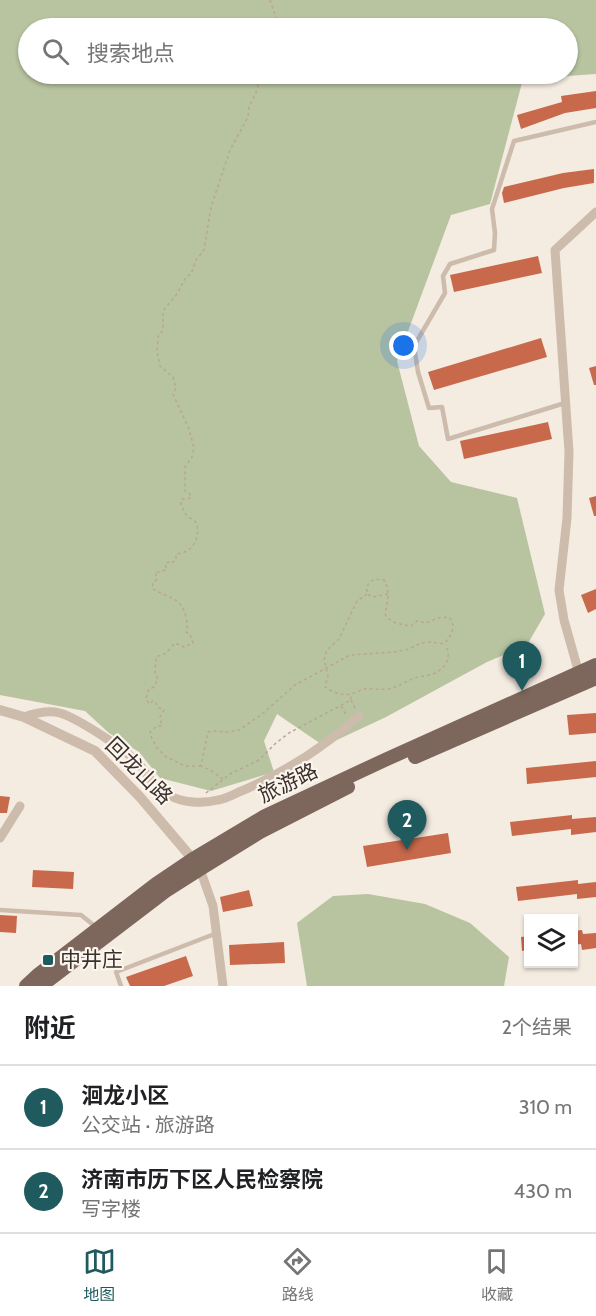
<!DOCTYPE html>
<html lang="zh">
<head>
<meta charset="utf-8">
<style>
  body { margin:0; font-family:Cabin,"Noto Sans SC",sans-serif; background:#f2f2f2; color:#202124 }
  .controls { position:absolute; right:18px; bottom:18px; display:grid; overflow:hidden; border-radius:0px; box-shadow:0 2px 4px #0004 }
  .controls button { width:54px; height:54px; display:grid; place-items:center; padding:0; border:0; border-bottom:2px solid #e0e0e0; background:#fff; color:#202124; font:30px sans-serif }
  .you { position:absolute; left:404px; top:346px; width:21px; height:21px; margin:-15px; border:4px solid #fff; border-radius:50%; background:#1a73e8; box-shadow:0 0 0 9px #1a73e833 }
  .badge { display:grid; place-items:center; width:39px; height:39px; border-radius:50%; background:#1f5a5e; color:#fff; font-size:20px; font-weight:700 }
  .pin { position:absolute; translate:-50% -50px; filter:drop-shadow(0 2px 3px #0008) }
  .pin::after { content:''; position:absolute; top:32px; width:21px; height:18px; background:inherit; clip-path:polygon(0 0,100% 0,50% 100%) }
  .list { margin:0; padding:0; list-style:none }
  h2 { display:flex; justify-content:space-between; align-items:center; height:78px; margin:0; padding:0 24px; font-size:26px }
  h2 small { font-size:20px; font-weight:400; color:#757577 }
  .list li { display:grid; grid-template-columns:39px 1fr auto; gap:18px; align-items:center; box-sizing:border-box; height:84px; padding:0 24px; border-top:2px solid #e0e0e0 }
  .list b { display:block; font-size:22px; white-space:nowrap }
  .list p { margin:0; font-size:20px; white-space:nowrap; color:#757577 }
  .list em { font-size:20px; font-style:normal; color:#757577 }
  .icon { flex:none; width:33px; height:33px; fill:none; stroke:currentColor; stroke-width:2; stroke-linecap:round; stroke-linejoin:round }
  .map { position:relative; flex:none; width:596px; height:986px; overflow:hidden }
  .search { position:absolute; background:#fff; box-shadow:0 2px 4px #0004; left:18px; right:18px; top:18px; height:66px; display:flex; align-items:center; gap:15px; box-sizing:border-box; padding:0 21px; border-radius:33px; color:#757577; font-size:22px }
  .sheet { height:246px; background:#fff }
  nav { display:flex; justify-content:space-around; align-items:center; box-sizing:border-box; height:84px; border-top:2px solid #e0e0e0; background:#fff; font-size:16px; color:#757577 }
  nav a { display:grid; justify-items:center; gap:3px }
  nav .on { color:#1f5a5e }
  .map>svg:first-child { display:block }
  .green { fill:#b8c4a0; fill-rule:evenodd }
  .building { fill:#c8694b }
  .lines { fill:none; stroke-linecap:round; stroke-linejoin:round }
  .path { stroke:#b9a596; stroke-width:1.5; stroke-dasharray:3 3; stroke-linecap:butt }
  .service { stroke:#cdbbac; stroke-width:4.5 }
  .minor { stroke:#cdbbac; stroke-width:9 }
  .tertiary { stroke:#cdbbac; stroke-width:10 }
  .primary { stroke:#7d675c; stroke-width:14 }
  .poi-dot { fill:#1f5a5e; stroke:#fbf5ee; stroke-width:2 }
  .labels { text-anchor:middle; stroke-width:4.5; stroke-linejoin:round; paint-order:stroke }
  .street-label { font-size:21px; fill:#3b302b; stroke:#fbf5ee }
  .poi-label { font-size:21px; fill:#3b302b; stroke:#fbf5ee; text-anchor:start }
</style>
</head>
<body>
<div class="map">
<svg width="596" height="986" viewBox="0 0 596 986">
  <rect width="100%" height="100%" fill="#f4ebe1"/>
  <!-- green -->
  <g class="green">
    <path d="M0,0H596V74L523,79L490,204L451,215L397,361L419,446L451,482L517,498L545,614L527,645L487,662L386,717L324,746L277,714L264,741L274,772L211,791L160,778L139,752L109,733L85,711L0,695ZM28,28H568V74H28Z"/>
    <polygon points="368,894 425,904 470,923 509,957 504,986 307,986 297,923 333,896"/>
  </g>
  <!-- building -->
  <g class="building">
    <polygon points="596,91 596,108 565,113 521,129 517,115 562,102 561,96"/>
    <polygon points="594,169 594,183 564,188 504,203 502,193 504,187 563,173"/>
    <polygon points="538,256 542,273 454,292 450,275"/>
    <polygon points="541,338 547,357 434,390 428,372"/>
    <polygon points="596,366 596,385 594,385 589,368"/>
    <polygon points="548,422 552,439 464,459 460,441"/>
    <polygon points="596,496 596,516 594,516 589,498"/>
    <polygon points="596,589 596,609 588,613 581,595"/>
    <polygon points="596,713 596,733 569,735 567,715"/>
    <polygon points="596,761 596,777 527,784 526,768"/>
    <polygon points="0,796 10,797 7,813 0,813"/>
    <polygon points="572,815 572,819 596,817 596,832 571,835 571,829 512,836 510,822"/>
    <polygon points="448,833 451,853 367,867 363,846"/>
    <polygon points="33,870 74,872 73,889 32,887"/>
    <polygon points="578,880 578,884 596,882 596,897 577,899 577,894 518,901 516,887"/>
    <polygon points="249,890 253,906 223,912 220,897"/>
    <polygon points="0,915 17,916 16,933 0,932"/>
    <polygon points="582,930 583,934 596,933 596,948 582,950 581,944 573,945 573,931"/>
    <polygon points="528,936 528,950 522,951 521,937"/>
    <polygon points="284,942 285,963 230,965 229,945"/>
    <polygon points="186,956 193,976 164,986 130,986 126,977"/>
  </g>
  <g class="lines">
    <!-- path -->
    <g class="path">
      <polyline points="270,0 275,15 281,25 280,28"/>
      <path d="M367,594L357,601L339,639L327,650L324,660L328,675L325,687C332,692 342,696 351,694C356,693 360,690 364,689C372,688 380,690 388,689C398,687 405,682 414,678C420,676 427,676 433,674C445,669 453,657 445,645"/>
      <path d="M388,594L373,597L367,594C366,581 372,578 384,580C391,591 387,602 385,614C391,624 400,624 411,626L417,621L426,623L438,618L449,617C457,626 451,635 445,643"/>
      <polyline points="351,700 356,710"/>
      <polyline points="341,706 346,715"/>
      <path d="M201,766H185L165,756L157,748L152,739L150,732L157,726H162L160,717L164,710L157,707L156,703L153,701L149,704L146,698L149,689L154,687L158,679L155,674L156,657L166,653L175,643L184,647L193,643L190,634L186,632C188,626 187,623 186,617C181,596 166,598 152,588L153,583L157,579L155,572H160L167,569L165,565L168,562L172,563L176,559V554C194,552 199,540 197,523L186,515L181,504L182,499L191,498L190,494L185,491V467L192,457L194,448L189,429L173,394L176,388L173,377L160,366L157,352L158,337L163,330V311L177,294L186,277L191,274L196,260L204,250L211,207L230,150L248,117L249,107L257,90L260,74"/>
      <polyline points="223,779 210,770 201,766 208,732 213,731 227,732 239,730 262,714 295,685 350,655 394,652 409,649 421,643 431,642 445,644"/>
      <polyline points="206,793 230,774 259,760 276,743 289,733 351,700 351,695"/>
    </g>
    <!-- service -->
    <g class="service">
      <polyline points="565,403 448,439 442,407 429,408 418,372 414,346 445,293 443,276 450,264 494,250 495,233 492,209 514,141 596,122"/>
      <polyline points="0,910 81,915 96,927"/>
      <polyline points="121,986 116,972 217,933"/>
    </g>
    <!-- minor -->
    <g class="minor">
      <polyline points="580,677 564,620 559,590 567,518 569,452 555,250 596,212"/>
      <path d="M24,717C35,713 49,710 60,713C79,719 123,748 137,762C148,774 153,787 169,795C182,803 203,804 218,800C225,799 233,795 239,792C282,774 324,747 359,716"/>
      <polyline points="0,838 20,806"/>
      <polyline points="200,869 213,906 223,986"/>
    </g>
    <!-- tertiary -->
    <polyline class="tertiary" points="0,710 24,717 95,751 140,797 196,863"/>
    <!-- primary -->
    <g class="primary">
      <polyline points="415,757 596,678"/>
      <polyline points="26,986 39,974 156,884 193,859 265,816 387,759 596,665"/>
      <polyline points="41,986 167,890 200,869 260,832 348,787"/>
    </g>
  </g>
  <!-- markers -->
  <rect class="poi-dot" x="42" y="954" width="12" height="12" rx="3"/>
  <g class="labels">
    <!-- street labels -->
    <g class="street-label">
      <text transform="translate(139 771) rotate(45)" y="7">回龙山路</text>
      <text transform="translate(288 783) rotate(-26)" y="7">旅游路</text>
    </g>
    <!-- poi labels -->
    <g class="poi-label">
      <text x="60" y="967">中井庄</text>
    </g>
  </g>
</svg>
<div class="controls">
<button><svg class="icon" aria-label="layers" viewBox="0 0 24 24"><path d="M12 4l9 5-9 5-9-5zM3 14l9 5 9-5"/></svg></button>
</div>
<div class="you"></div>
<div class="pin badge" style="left:522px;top:691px">1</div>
<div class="pin badge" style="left:407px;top:850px">2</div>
<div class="search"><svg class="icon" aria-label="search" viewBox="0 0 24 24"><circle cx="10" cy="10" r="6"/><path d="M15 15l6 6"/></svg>搜索地点</div>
</div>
<section class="sheet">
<h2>附近<small>2个结果</small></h2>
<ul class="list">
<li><span class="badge">1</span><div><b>洄龙小区</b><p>公交站 · 旅游路</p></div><em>310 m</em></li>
<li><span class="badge">2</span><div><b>济南市历下区人民检察院</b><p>写字楼</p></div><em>430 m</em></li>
</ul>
</section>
<nav>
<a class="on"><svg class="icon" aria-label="map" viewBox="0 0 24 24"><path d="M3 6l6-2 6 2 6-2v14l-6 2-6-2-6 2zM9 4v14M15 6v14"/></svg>地图</a>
<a><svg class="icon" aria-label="directions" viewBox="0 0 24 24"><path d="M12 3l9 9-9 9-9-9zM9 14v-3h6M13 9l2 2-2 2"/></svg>路线</a>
<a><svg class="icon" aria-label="saved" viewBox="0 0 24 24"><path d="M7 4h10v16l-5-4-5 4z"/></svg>收藏</a>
</nav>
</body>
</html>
